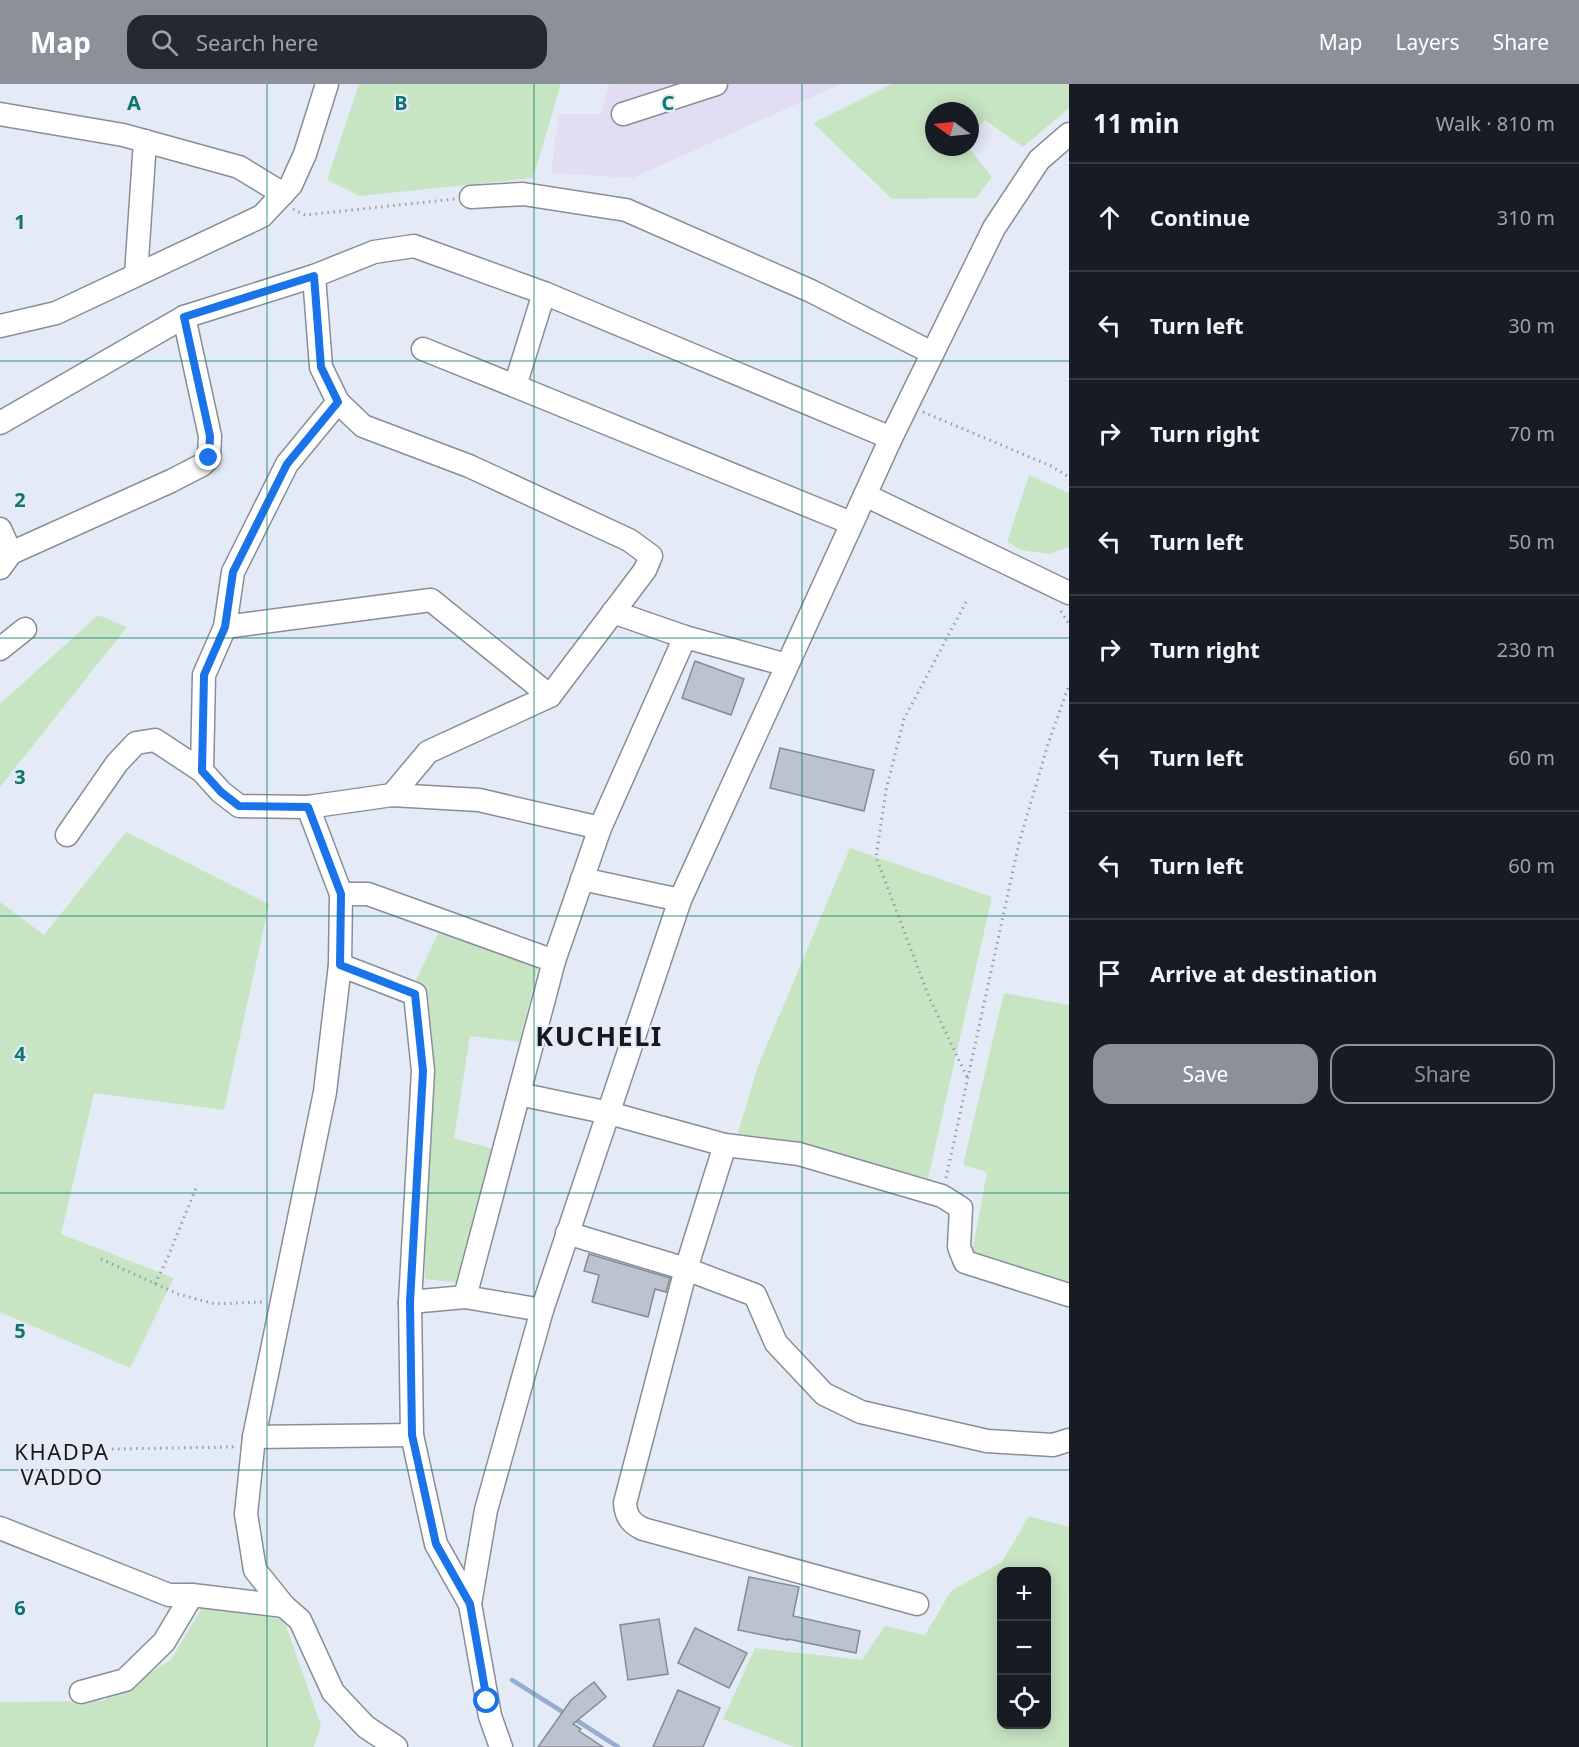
<!DOCTYPE html>
<html lang="en">
<head>
<meta charset="utf-8">
<style>
  body { margin:0; font-family:"Noto Sans",sans-serif; background:#242831; color:#f1f3f6 }
  .controls { position:absolute; right:18px; bottom:18px; display:grid; overflow:hidden; border-radius:12px; box-shadow:0 3px 15px #0003 }
  .controls button { width:54px; height:54px; display:grid; place-items:center; padding:0; border:0; border-bottom:2px solid #363941; background:#171b24; color:#f1f3f6; font:30px sans-serif }
  .compass { position:absolute; left:925px; top:18px; width:54px; height:54px; border-radius:50%; background:#171b24; box-shadow:0 3px 15px #0003; rotate:285deg }
  .stop { position:absolute; width:18px; height:18px; margin:-14px; border:4px solid #1a73e8; border-radius:50%; background:#fff }
  .stop.end { background:#1a73e8; border-color:#fff; box-shadow:0 2px 6px #0008 }
  .list { margin:0; padding:0; list-style:none }
  h2 { display:flex; justify-content:space-between; align-items:center; height:78px; margin:0; padding:0 24px; font-size:26px }
  h2 small { font-size:20px; font-weight:400; color:#9ea1a6 }
  .list li { display:grid; grid-template-columns:39px 1fr auto; gap:18px; align-items:center; box-sizing:border-box; height:108px; padding:0 24px; border-top:2px solid #363941 }
  .list b { display:block; font-size:22px; white-space:nowrap }
  .list em { font-size:20px; font-style:normal; color:#9ea1a6 }
  .actions { display:flex; gap:12px; padding:18px 24px }
  .actions a { flex:1; padding:14px 0; border:2px solid #8c9099; border-radius:18px; text-align:center; font-size:21px; color:#8c9099 }
  .actions .main { background:#8c9099; color:#fff }
  .icon { flex:none; width:33px; height:33px; fill:none; stroke:currentColor; stroke-width:2; stroke-linecap:round; stroke-linejoin:round }
  .map { position:relative; flex:none; width:1069px; height:1663px; overflow:hidden }
  header { display:flex; align-items:center; gap:36px; box-sizing:border-box; height:84px; padding:0 30px; background:#8c9099; color:#fff }
  header strong { font-size:28px }
  nav { display:flex; gap:33px; margin-inline-start:auto; font-size:21px }
  .search { width:420px; height:54px; background:#242831; display:flex; align-items:center; gap:15px; box-sizing:border-box; padding:0 21px; border-radius:18px; color:#9ea1a6; font-size:22px }
  main { display:flex }
  aside { flex:1; background:#171b24 }
  .map>svg:first-child { display:block }
  .industrial { fill:#e3ddf3 }
  .green { fill:#c8e5c3; fill-rule:evenodd }
  .lines { fill:none; stroke-linecap:round; stroke-linejoin:round }
  .stream { stroke:#97add0; stroke-width:4.5 }
  .building { fill:#bdc3ce; stroke:#858b95; stroke-width:1.5 }
  .minor-casing { stroke:#888e98; stroke-width:25 }
  .path { stroke:#999da6; stroke-width:3; stroke-dasharray:1.5 4.5; stroke-linecap:butt }
  .minor { stroke:#fff; stroke-width:22 }
  .route { stroke:#1a73e8; stroke-width:8 }
  .grid { fill:none; stroke:#0f766e; stroke-width:1.5; stroke-opacity:0.55 }
  .labels { text-anchor:middle; stroke-width:4.5; stroke-linejoin:round; paint-order:stroke }
  .neighbourhood-label { font-size:22px; letter-spacing:1.5px; fill:#17191d; stroke:#e5ebf6 }
  .district-label { font-size:27px; font-weight:bold; letter-spacing:1.5px; fill:#17191d; stroke:#e5ebf6 }
  .grid-label { font-size:20px; text-anchor:middle; font-weight:bold; fill:#0f766e; stroke:#e5ebf6; stroke-width:4.5; stroke-linejoin:round; paint-order:stroke }
</style>
</head>
<body>
<header>
<strong>Map</strong>
<div class="search"><svg class="icon" aria-label="search" viewBox="0 0 24 24"><circle cx="10" cy="10" r="6"/><path d="M15 15l6 6"/></svg>Search here</div>
<nav><a>Map</a><a>Layers</a><a>Share</a></nav>
</header>
<main>
<div class="map">
<svg width="1069" height="1663" viewBox="0 0 1069 1663">
  <rect width="100%" height="100%" fill="#e5ebf6"/>
  <!-- industrial -->
  <polygon class="industrial" points="609,0 841,0 633,94 551,89 559,30 601,30"/>
  <!-- green -->
  <g class="green">
    <polygon points="359,0 561,0 533,94 360,112 327,96"/>
    <polygon points="892,0 1069,0 1069,24 1023,63 985,36 970,53 970,27 934,27 934,63 968,63 992,93 976,114 892,115 813,39"/>
    <polygon points="1029,391 1069,409 1069,463 1049,470 1021,466 1007,458"/>
    <polygon points="98,531 127,543 0,703 0,620"/>
    <polygon points="126,748 269,820 224,1026 94,1009 61,1150 174,1194 130,1284 0,1228 0,818 44,851"/>
    <polygon points="850,764 992,813 928,1094 738,1049 758,982"/>
    <polygon points="439,848 538,881 520,958 470,952 454,1054 494,1065 460,1199 425,1195 429,917 415,898"/>
    <polygon points="1004,909 1069,921 1069,1200 972,1169 987,1088 963,1081"/>
    <path d="M1029,1432L1069,1443V1663H794L723,1635L755,1564L862,1576L885,1542L925,1551L951,1507L1002,1478ZM1002,1488H1046V1640H1002Z"/>
    <polygon points="203,1522 284,1536 321,1641 314,1663 0,1663 0,1618 103,1617 171,1576"/>
  </g>
  <g class="lines">
    <!-- stream -->
    <g class="stream">
      <polyline points="512,1596 566,1630"/>
      <polyline points="573,1634 618,1663"/>
    </g>
  </g>
  <!-- building -->
  <g class="building">
    <polygon points="695,577 744,595 731,631 682,614"/>
    <polygon points="780,664 874,686 864,727 770,704"/>
    <polygon points="589,1170 670,1194 666,1208 655,1205 648,1233 592,1218 599,1191 584,1187"/>
    <polygon points="749,1493 799,1503 793,1532 860,1547 856,1569 788,1555 788,1556 738,1546"/>
    <polygon points="659,1535 668,1590 628,1596 620,1541"/>
    <polygon points="695,1544 747,1569 729,1604 678,1579"/>
    <polygon points="594,1598 606,1613 573,1640 581,1645 579,1647 603,1663 538,1663 571,1616"/>
    <polygon points="678,1606 720,1624 703,1663 653,1663"/>
  </g>
  <g class="lines">
    <defs>
      <g id="minor">
        <polyline points="0,30 123,51 239,83 283,110"/>
        <polyline points="623,30 716,0"/>
        <polyline points="471,113 523,110 626,126 811,207 932,269"/>
        <polyline points="136,191 145,57"/>
        <polyline points="314,192 321,283 338,318 363,342 469,382 629,456 651,472 645,486 550,612 428,668 392,711"/>
        <polyline points="544,209 515,302 851,439"/>
        <polyline points="0,242 56,229 262,132 291,101 305,70 327,0"/>
        <polyline points="423,265 515,302"/>
        <polyline points="0,339 184,233 314,192 374,168 414,162 544,209 891,354"/>
        <polyline points="865,411 1069,509"/>
        <polyline points="0,445 11,469"/>
        <polyline points="0,484 11,469 171,397 202,381 209,374 210,352 184,233"/>
        <polyline points="613,528 685,553 787,581"/>
        <polyline points="225,543 431,516 550,612"/>
        <polyline points="0,565 25,545"/>
        <polyline points="202,687 204,591 225,543 233,488 287,380 338,318"/>
        <polyline points="308,723 341,810 340,881 325,1008 254,1353 246,1430 255,1486 284,1522 300,1536 333,1608 366,1643 396,1663"/>
        <polyline points="67,751 117,679 136,659 155,656 202,687 221,708 239,722 308,723 392,711 479,716 600,744"/>
        <polyline points="582,795 680,816"/>
        <polyline points="341,810 368,810 554,877"/>
        <polyline points="340,881 415,910 423,987 410,1218 412,1351 436,1460 470,1520"/>
        <polyline points="519,1010 609,1029 725,1061 799,1070 942,1112 961,1124 959,1163 965,1178 1069,1211"/>
        <path d="M725,1061L686,1185L625,1419C626,1433 631,1439 643,1445L917,1520"/>
        <polyline points="567,1149 686,1185 755,1211 776,1259 824,1310 861,1328 987,1357 1053,1361 1069,1356"/>
        <polyline points="465,1213 554,877 600,744 685,553"/>
        <polyline points="410,1218 465,1213 542,1226"/>
        <polyline points="254,1353 412,1351"/>
        <polyline points="0,1444 169,1511 192,1511 284,1522"/>
        <polyline points="81,1608 125,1596 164,1558 192,1511"/>
        <polyline points="501,1663 490,1632 470,1520 486,1426 542,1226 680,816 891,354 994,144 1039,76 1069,50"/>
      </g>
    </defs>
    <!-- minor casing -->
    <use href="#minor" class="minor-casing"/>
    <!-- path -->
    <g class="path">
      <polyline points="293,125 305,131 455,115"/>
      <polyline points="923,328 1051,382 1069,393"/>
      <polyline points="966,518 904,635 886,706 876,773 929,913 967,993"/>
      <polyline points="1061,527 1069,540"/>
      <polyline points="946,1094 1019,759 1048,660 1069,601"/>
      <polyline points="101,1175 178,1210 215,1220 262,1218"/>
      <polyline points="155,1200 168,1173 196,1104"/>
      <polyline points="112,1365 232,1363 236,1361"/>
    </g>
    <!-- minor -->
    <use href="#minor" class="minor"/>
  </g>
  <g class="lines">
    <!-- route -->
    <polyline class="route" points="209,374 210,352 184,233 314,192 321,283 338,318 287,380 233,488 225,543 204,591 202,687 221,708 239,722 308,723 341,810 340,881 415,910 423,987 410,1218 412,1351 436,1460 470,1520 487,1617"/>
  </g>
  <!-- grid -->
  <path class="grid" d="M267,0V1663M534,0V1663M802,0V1663M0,277H1069M0,554H1069M0,832H1069M0,1109H1069M0,1386H1069"/>
  <g class="labels">
    <!-- neighbourhood labels -->
    <g class="neighbourhood-label">
      <text x="62" y="1376">KHADPA<tspan x="62" dy="25">VADDO</tspan></text>
    </g>
    <!-- district labels -->
    <g class="district-label">
      <text x="599" y="962">KUCHELI</text>
    </g>
  </g>
  <g class="grid-label">
    <text x="134" y="26">A</text>
    <text x="401" y="26">B</text>
    <text x="668" y="26">C</text>
    <text x="20" y="145">1</text>
    <text x="20" y="423">2</text>
    <text x="20" y="700">3</text>
    <text x="20" y="977">4</text>
    <text x="20" y="1254">5</text>
    <text x="20" y="1531">6</text>
  </g>
</svg>
<div class="controls">
<button>+</button>
<button>−</button>
<button><svg class="icon" aria-label="locate" viewBox="0 0 24 24"><circle cx="12" cy="12" r="6"/><path d="M12 2v4M12 18v4M2 12h4M18 12h4"/></svg></button>
</div>
<svg class="compass" viewBox="-18 -18 36 36"><path d="M0-13l5 13h-10z" fill="#e53935"/><path d="M0 13l5-13h-10z" fill="#9ea1a6"/></svg>
<div class="stop" style="left:487px;top:1617px"></div>
<div class="stop end" style="left:209px;top:374px"></div>
</div>
<aside>
<h2>11 min<small>Walk · 810 m</small></h2>
<ul class="list">
<li><svg class="icon" aria-label="ahead" viewBox="0 0 24 24"><path d="M12 20V5M6 11l6-6 6 6"/></svg><div><b>Continue</b></div><em>310 m</em></li>
<li><svg class="icon" aria-label="left" viewBox="0 0 24 24"><path d="M17 20v-9H6M10 6l-5 5 5 5"/></svg><div><b>Turn left</b></div><em>30 m</em></li>
<li><svg class="icon" aria-label="right" viewBox="0 0 24 24"><path d="M7 20v-9h11M14 6l5 5-5 5"/></svg><div><b>Turn right</b></div><em>70 m</em></li>
<li><svg class="icon" aria-label="left" viewBox="0 0 24 24"><path d="M17 20v-9H6M10 6l-5 5 5 5"/></svg><div><b>Turn left</b></div><em>50 m</em></li>
<li><svg class="icon" aria-label="right" viewBox="0 0 24 24"><path d="M7 20v-9h11M14 6l5 5-5 5"/></svg><div><b>Turn right</b></div><em>230 m</em></li>
<li><svg class="icon" aria-label="left" viewBox="0 0 24 24"><path d="M17 20v-9H6M10 6l-5 5 5 5"/></svg><div><b>Turn left</b></div><em>60 m</em></li>
<li><svg class="icon" aria-label="left" viewBox="0 0 24 24"><path d="M17 20v-9H6M10 6l-5 5 5 5"/></svg><div><b>Turn left</b></div><em>60 m</em></li>
<li><svg class="icon" aria-label="arrive" viewBox="0 0 24 24"><path d="M6 21V4h12l-3 4 3 4H6"/></svg><div><b>Arrive at destination</b></div></li>
</ul>
<div class="actions"><a class="main">Save</a><a>Share</a></div>
</aside>
</main>
</body>
</html>
